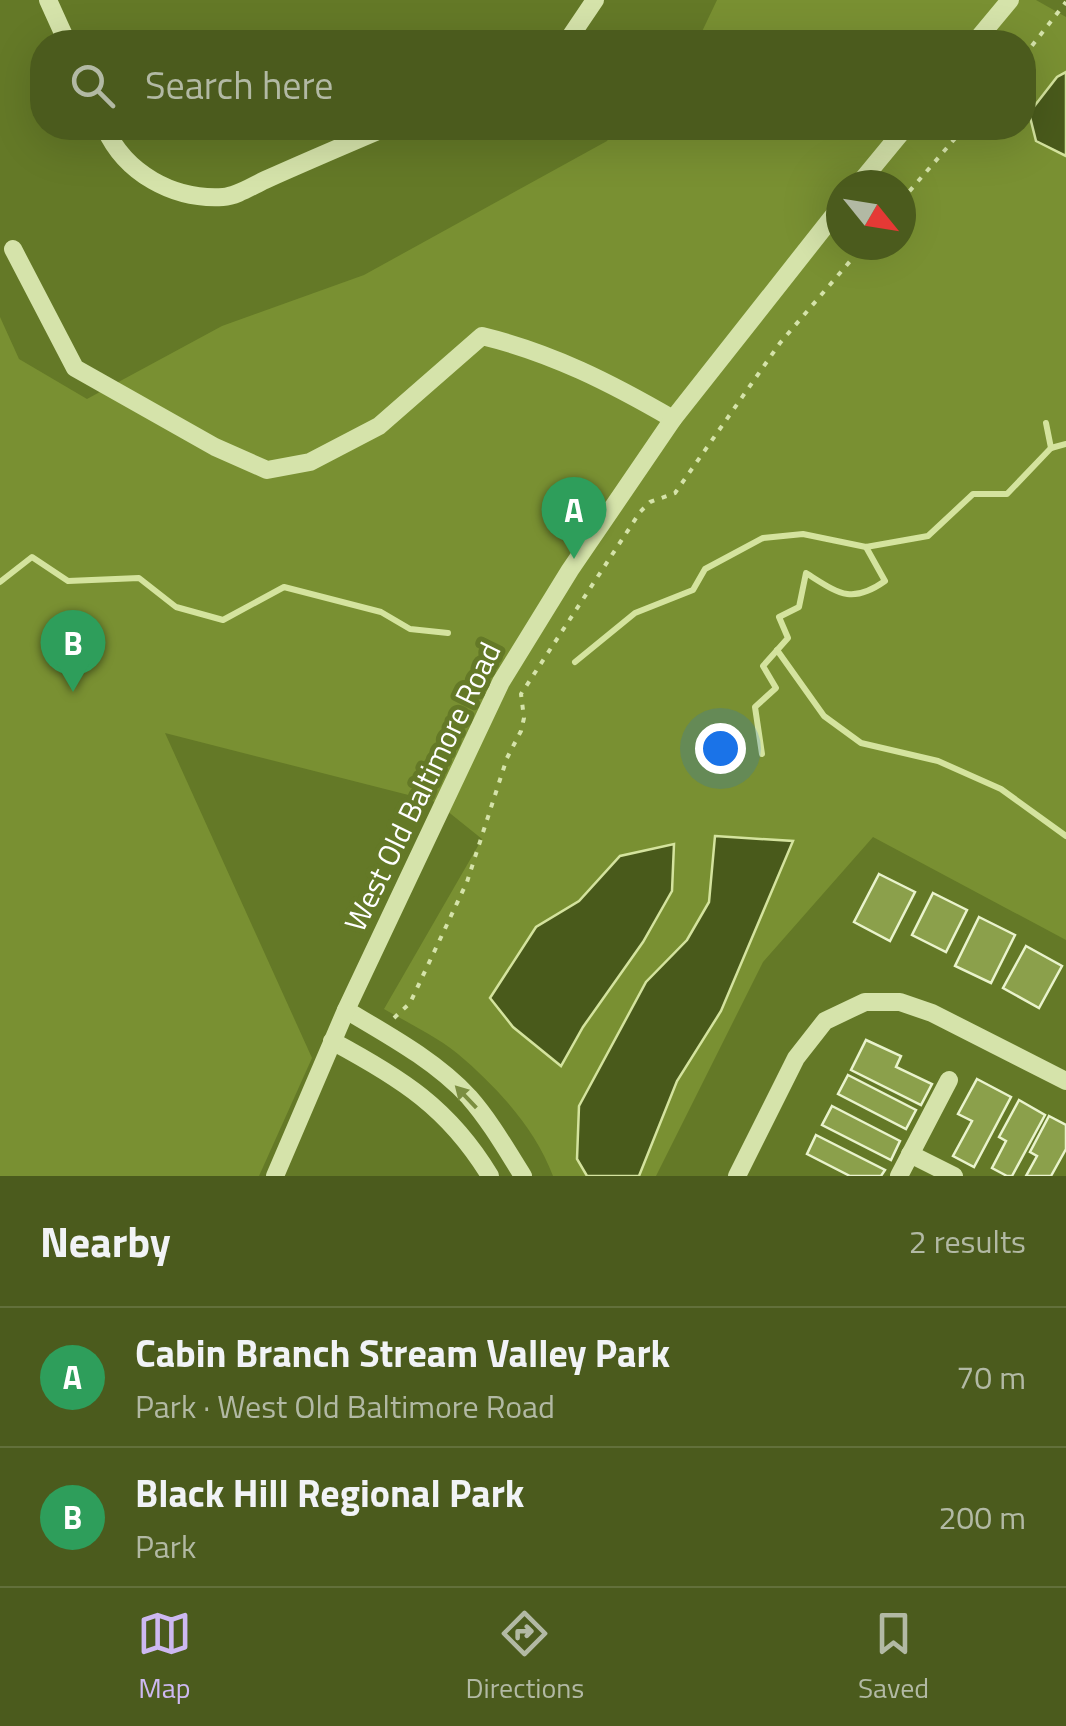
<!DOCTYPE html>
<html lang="en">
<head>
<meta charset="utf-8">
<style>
  body { margin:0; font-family:"Titillium Web",sans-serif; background:#526126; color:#f1f3f6 }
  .compass { position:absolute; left:826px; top:170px; width:90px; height:90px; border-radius:50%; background:#4b5b1d; box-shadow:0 10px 40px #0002; rotate:120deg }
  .you { position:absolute; left:720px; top:748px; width:35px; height:35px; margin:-25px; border:8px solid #fff; border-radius:50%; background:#1a73e8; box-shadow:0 0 0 15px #1a73e833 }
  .badge { display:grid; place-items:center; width:65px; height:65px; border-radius:50%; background:#cdb8f1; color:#fff; font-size:32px; font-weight:700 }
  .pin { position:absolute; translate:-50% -82px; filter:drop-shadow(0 2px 5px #0008) }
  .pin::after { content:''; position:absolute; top:52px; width:35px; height:30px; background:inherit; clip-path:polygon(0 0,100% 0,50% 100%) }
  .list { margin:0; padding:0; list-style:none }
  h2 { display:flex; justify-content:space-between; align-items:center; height:130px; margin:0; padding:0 40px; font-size:42px }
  h2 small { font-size:32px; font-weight:400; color:#b2b9a4 }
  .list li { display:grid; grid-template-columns:65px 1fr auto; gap:30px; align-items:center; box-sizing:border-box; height:140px; padding:0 40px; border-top:2px solid #62703b }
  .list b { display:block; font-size:38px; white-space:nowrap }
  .list p { margin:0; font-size:32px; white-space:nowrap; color:#b2b9a4 }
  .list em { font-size:32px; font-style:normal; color:#b2b9a4 }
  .icon { flex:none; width:55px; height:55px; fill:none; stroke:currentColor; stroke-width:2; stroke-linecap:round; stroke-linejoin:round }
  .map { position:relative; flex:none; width:1066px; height:1176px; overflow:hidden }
  .search { position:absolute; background:#4b5b1d; box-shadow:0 10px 40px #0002; left:30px; right:30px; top:30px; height:110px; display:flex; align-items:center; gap:25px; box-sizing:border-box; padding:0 35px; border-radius:40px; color:#b2b9a4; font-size:38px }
  .sheet { height:410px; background:#4b5b1d }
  nav { display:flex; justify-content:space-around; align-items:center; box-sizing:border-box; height:140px; border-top:2px solid #62703b; background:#4b5b1d; font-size:28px; color:#b2b9a4 }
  nav a { display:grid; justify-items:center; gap:5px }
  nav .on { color:#cdb8f1 }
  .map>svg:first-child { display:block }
  .green { fill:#799032; fill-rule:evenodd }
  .water { fill:#495a1b; stroke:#d4e39e; stroke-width:2.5 }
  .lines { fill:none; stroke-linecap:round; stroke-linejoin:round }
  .stream { stroke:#d4e39e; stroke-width:6 }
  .building { fill:#8ba04b; stroke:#e9f3cc; stroke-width:2.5 }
  .path { stroke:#d5e3aa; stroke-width:4; stroke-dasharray:5 8; stroke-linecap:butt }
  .minor { stroke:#d5e3aa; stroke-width:18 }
  .oneway { fill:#7b8e41 }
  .labels { text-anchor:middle; stroke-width:10; stroke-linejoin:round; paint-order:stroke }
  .street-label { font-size:30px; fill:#fff; stroke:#647927 }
</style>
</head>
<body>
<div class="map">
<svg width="1066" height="1176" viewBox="0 0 1066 1176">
  <rect width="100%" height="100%" fill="#647927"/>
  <!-- green -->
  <path class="green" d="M717,0H1036L1066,17V940L873,837L763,962L656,1176H553C535,1128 497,1087 458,1054C436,1036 408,1023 384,1009L482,839L436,802L165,733L312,1058L259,1176H0V317L19,359L87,399L222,326L364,275L607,141L615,128H1024V42H697ZM841,185H901V245H841Z"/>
  <!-- water -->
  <g class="water">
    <polygon points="1066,72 1066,156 1036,141 1029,113 1057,77"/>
    <polygon points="715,836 793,841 721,1011 677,1081 639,1176 587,1176 577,1159 579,1106 646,982 687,940 709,902"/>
    <polygon points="674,844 672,891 643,942 583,1027 561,1066 513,1027 490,998 536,927 579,901 620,856"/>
  </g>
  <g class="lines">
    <!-- stream -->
    <g class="stream">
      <polyline points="1046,423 1051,448"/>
      <polyline points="0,582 32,557 68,581 139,578 176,607 223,620 284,587 381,612 410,629 448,633"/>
      <polyline points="777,650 824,716 861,743 938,761 1001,789 1066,836"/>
      <polyline points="575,662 635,613 693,590 705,569 763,538 803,534 866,547 928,536 973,494 1007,494 1051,448 1066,444"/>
      <path d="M762,754L755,707L776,688L763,666L788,638L779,617L799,607L806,573C838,593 851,605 885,581L866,547"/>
    </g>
  </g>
  <!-- building -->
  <g class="building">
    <polygon points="879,874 915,892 890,941 854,922"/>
    <polygon points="933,893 967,910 946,952 912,935"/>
    <polygon points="979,917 1015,935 991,983 955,966"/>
    <polygon points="1026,946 1062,966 1039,1008 1003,988"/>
    <polygon points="866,1040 901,1056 896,1067 932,1084 921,1105 851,1070"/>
    <polygon points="848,1075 916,1110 906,1129 838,1094"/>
    <polygon points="977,1079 1011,1097 974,1167 953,1156 972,1121 958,1114"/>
    <polygon points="1019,1100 1045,1115 1012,1176 1007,1176 992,1168 1006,1141 999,1137"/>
    <polygon points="832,1106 900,1141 891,1160 822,1125"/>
    <polygon points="1049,1116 1066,1125 1066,1149 1051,1176 1026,1176 1037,1156 1030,1152"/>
    <polygon points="816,1135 885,1170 881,1176 850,1176 807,1154"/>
  </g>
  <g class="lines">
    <!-- path -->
    <g class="path">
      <polyline points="1024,56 1066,2"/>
      <polyline points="901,201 964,128"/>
      <polyline points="394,1018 410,1003 467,882 507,758 521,731 524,718 521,694 640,512 650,502 675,493 780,343 864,245"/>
    </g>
    <!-- minor -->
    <g class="minor">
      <polyline points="48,0 67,42"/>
      <polyline points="561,42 570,37 595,0"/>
      <polyline points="975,42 1010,0"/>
      <path d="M105,128C125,173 173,200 223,197C237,196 252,186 265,180C305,162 345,145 385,128"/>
      <polyline points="858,185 905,128"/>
      <path d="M13,249L75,368L215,447L267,470L310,462L379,426L482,336C552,353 611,383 673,419"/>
      <path d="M346,1010C388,1035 436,1061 469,1097C490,1121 506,1149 523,1176"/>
      <path d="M332,1041C401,1078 449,1108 490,1176"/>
      <polyline points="910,1154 954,1176"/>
      <polyline points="275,1176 346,1010 501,682 570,570 673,419 841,206"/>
      <polyline points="737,1176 796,1058 825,1021 865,1002 900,1002 932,1013 1066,1081"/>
      <polyline points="899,1176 949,1080"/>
    </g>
  </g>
  <!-- one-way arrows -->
  <defs><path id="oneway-solid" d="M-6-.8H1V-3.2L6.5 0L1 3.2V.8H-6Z" transform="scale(2.5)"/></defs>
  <use class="oneway" href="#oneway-solid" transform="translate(466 1097) rotate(-134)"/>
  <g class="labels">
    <!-- street labels -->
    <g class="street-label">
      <text transform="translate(423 787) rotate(-64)" y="10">West Old Baltimore Road</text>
    </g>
  </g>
</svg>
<svg class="compass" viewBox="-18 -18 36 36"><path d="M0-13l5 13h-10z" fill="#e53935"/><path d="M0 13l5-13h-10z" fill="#b2b9a4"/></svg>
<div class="you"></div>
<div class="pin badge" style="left:574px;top:559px;background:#2e9e5b">A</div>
<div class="pin badge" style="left:73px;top:692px;background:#2e9e5b">B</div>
<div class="search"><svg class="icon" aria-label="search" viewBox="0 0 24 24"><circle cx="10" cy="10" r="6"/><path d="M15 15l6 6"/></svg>Search here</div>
</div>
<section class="sheet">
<h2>Nearby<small>2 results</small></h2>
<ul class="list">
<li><span class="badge" style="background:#2e9e5b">A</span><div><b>Cabin Branch Stream Valley Park</b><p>Park · West Old Baltimore Road</p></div><em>70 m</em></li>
<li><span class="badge" style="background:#2e9e5b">B</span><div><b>Black Hill Regional Park</b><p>Park</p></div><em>200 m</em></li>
</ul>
</section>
<nav>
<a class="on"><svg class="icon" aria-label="map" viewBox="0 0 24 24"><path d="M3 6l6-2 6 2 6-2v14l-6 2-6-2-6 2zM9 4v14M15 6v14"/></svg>Map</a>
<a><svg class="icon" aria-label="directions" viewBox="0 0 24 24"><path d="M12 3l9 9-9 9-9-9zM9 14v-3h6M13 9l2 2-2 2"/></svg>Directions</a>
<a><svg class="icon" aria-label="saved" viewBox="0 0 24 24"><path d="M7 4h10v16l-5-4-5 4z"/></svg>Saved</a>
</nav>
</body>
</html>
